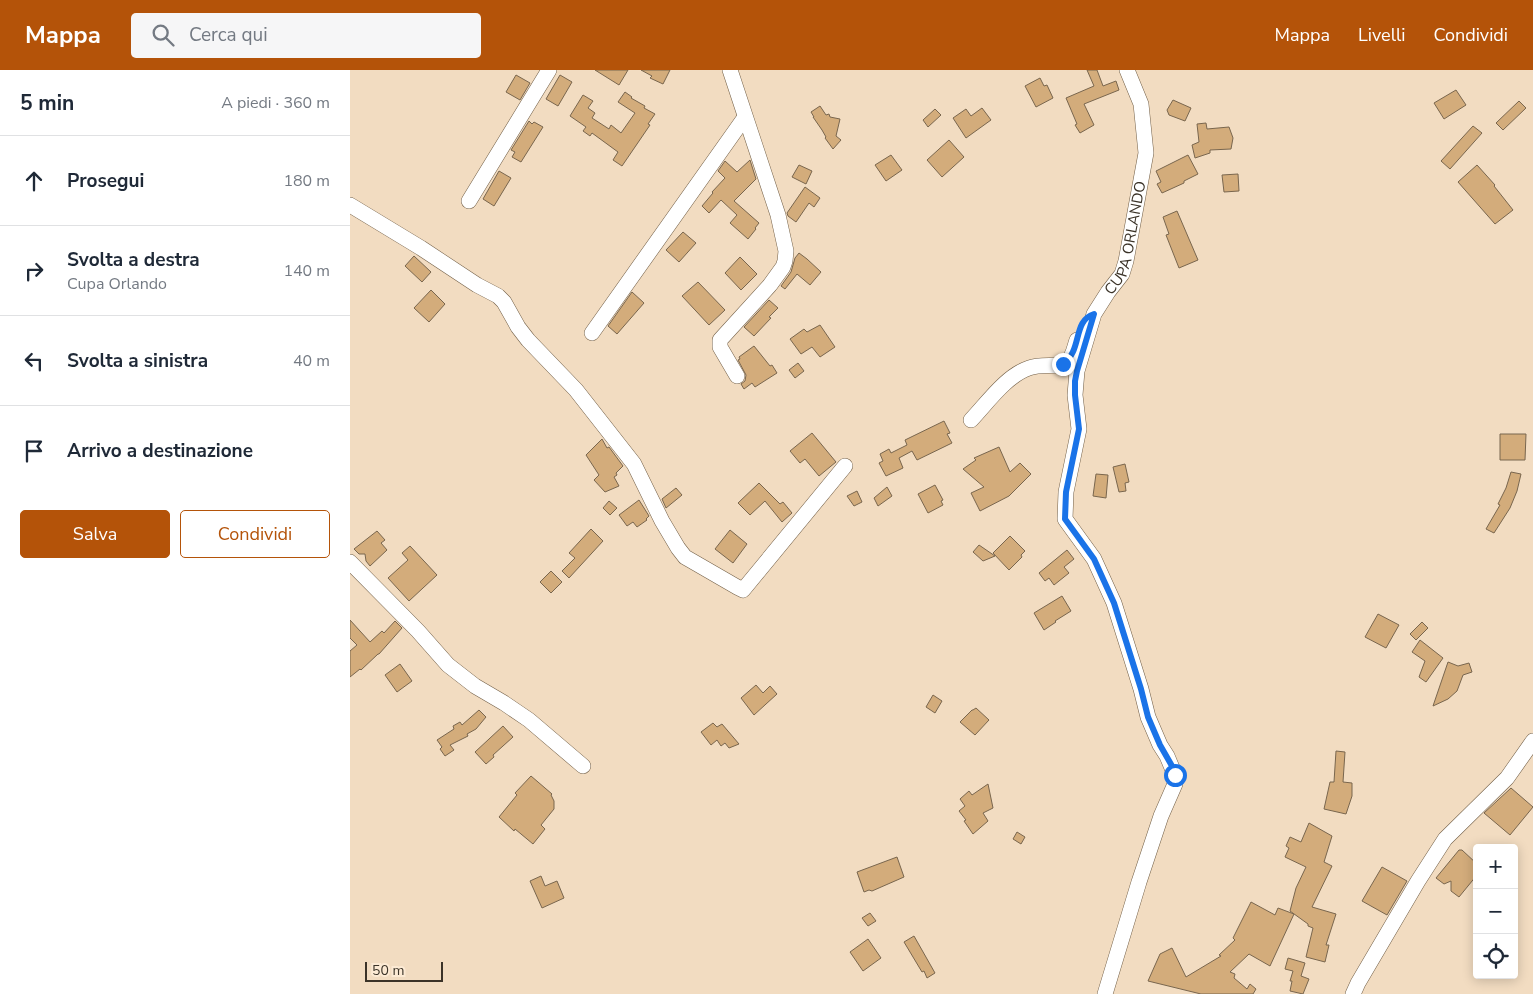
<!DOCTYPE html>
<html lang="it">
<head>
<meta charset="utf-8">
<style>
  body { margin:0; font-family:"Nunito Sans",sans-serif; background:#f6f6f7; color:#1f2937 }
  .controls { position:absolute; right:15px; bottom:15px; display:grid; overflow:hidden; border-radius:5px; box-shadow:0 2px 12px #0003 }
  .controls button { width:45px; height:45px; display:grid; place-items:center; padding:0; border:0; border-bottom:1px solid #e0e1e3; background:#fff; color:#1f2937; font:25px sans-serif }
  .scale { position:absolute; left:15px; bottom:12px; width:78px; box-sizing:border-box; padding-left:5px; border:2px solid #3b3328; border-top:0; font-size:14px; line-height:18px; white-space:nowrap; color:#3b3328; -webkit-text-stroke:4px #fcead4; paint-order:stroke }
  .stop { position:absolute; width:15px; height:15px; margin:-11px; border:4px solid #1a73e8; border-radius:50%; background:#fff }
  .stop.end { background:#1a73e8; border-color:#fff; box-shadow:0 1px 5px #0008 }
  .list { margin:0; padding:0; list-style:none }
  h2 { display:flex; justify-content:space-between; align-items:center; height:65px; margin:0; padding:0 20px; font-size:21px }
  h2 small { font-size:16px; font-weight:400; color:#747a83 }
  .list li { display:grid; grid-template-columns:32px 1fr auto; gap:15px; align-items:center; box-sizing:border-box; height:90px; padding:0 20px; border-top:1px solid #e0e1e3 }
  .list b { display:block; font-size:19px; white-space:nowrap }
  .list p { margin:0; font-size:16px; white-space:nowrap; color:#747a83 }
  .list em { font-size:16px; font-style:normal; color:#747a83 }
  .actions { display:flex; gap:10px; padding:15px 20px }
  .actions a { flex:1; padding:11px 0; border:1px solid #b45309; border-radius:5px; text-align:center; font-size:18px; color:#b45309 }
  .actions .main { background:#b45309; color:#fff }
  .icon { flex:none; width:28px; height:28px; fill:none; stroke:currentColor; stroke-width:2; stroke-linecap:round; stroke-linejoin:round }
  .map { position:relative; flex:none; width:1183px; height:924px; overflow:hidden }
  header { display:flex; align-items:center; gap:30px; box-sizing:border-box; height:70px; padding:0 25px; background:#b45309; color:#fff }
  header strong { font-size:24px }
  nav { display:flex; gap:28px; margin-inline-start:auto; font-size:18px }
  .search { width:350px; height:45px; background:#f6f6f7; display:flex; align-items:center; gap:12px; box-sizing:border-box; padding:0 18px; border-radius:5px; color:#747a83; font-size:19px }
  main { display:flex }
  aside { flex:1; background:#fff }
  .map>svg:first-child { display:block }
  .building { fill:#d3ac7b; stroke:#79664e }
  .lines { fill:none; stroke-linecap:round; stroke-linejoin:round }
  .minor-casing { stroke:#725f47; stroke-width:16 }
  .minor { stroke:#fff; stroke-width:15 }
  .route { stroke:#1a73e8; stroke-width:6 }
  .labels { text-anchor:middle; stroke-width:5; stroke-linejoin:round; paint-order:stroke }
  .street-label { font-size:15px; fill:#3b3328; stroke:#fcead4 }
</style>
</head>
<body>
<header>
<strong>Mappa</strong>
<div class="search"><svg class="icon" aria-label="search" viewBox="0 0 24 24"><circle cx="10" cy="10" r="6"/><path d="M15 15l6 6"/></svg>Cerca qui</div>
<nav><a>Mappa</a><a>Livelli</a><a>Condividi</a></nav>
</header>
<main>
<aside>
<h2>5 min<small>A piedi · 360 m</small></h2>
<ul class="list">
<li><svg class="icon" aria-label="ahead" viewBox="0 0 24 24"><path d="M12 20V5M6 11l6-6 6 6"/></svg><div><b>Prosegui</b></div><em>180 m</em></li>
<li><svg class="icon" aria-label="right" viewBox="0 0 24 24"><path d="M7 20v-9h11M14 6l5 5-5 5"/></svg><div><b>Svolta a destra</b><p>Cupa Orlando</p></div><em>140 m</em></li>
<li><svg class="icon" aria-label="left" viewBox="0 0 24 24"><path d="M17 20v-9H6M10 6l-5 5 5 5"/></svg><div><b>Svolta a sinistra</b></div><em>40 m</em></li>
<li><svg class="icon" aria-label="arrive" viewBox="0 0 24 24"><path d="M6 21V4h12l-3 4 3 4H6"/></svg><div><b>Arrivo a destinazione</b></div></li>
</ul>
<div class="actions"><a class="main">Salva</a><a>Condividi</a></div>
</aside>
<div class="map">
<svg width="1183" height="924" viewBox="0 0 1183 924">
  <rect width="100%" height="100%" fill="#f2dcc1"/>
  <!-- building -->
  <g class="building">
    <polygon points="245,0 278,0 269,15"/>
    <polygon points="291,0 320,0 313,14 300,8 302,6"/>
    <polygon points="737,0 747,0 753,16 766,11 769,20 734,34 744,55 730,63 725,55 727,54 716,28 744,16"/>
    <polygon points="166,5 180,13 170,30 156,22"/>
    <polygon points="210,5 222,12 208,36 196,29"/>
    <polygon points="690,8 694,16 697,15 703,28 686,37 675,16"/>
    <polygon points="1106,20 1116,35 1094,49 1084,33"/>
    <polygon points="275,22 282,27 281,28 295,36 294,38 305,44 298,54 300,55 272,96 263,90 268,82 242,63 240,66 233,61 236,57 220,46 233,25 243,31 238,38 245,43 242,48 259,59 261,55 271,63 285,43 268,32"/>
    <polygon points="823,30 841,38 835,51 819,45 817,40"/>
    <polygon points="1169,31 1176,38 1153,60 1146,53"/>
    <polygon points="470,36 476,45 479,44 480,47 490,49 486,66 491,70 483,79 475,68 476,67 472,60 463,47 464,47 461,42"/>
    <polygon points="632,38 641,50 616,68 603,48 616,39 621,46"/>
    <polygon points="585,39 591,45 578,57 573,50"/>
    <polygon points="179,51 182,54 184,52 193,57 171,92 162,87 165,82 161,80"/>
    <polygon points="856,53 857,59 879,57 883,68 881,79 860,80 860,83 845,88 842,75 849,72 847,54"/>
    <polygon points="1123,56 1132,63 1100,99 1091,91"/>
    <polygon points="599,70 614,87 592,107 577,90"/>
    <polygon points="541,85 552,100 536,111 525,95"/>
    <polygon points="838,85 848,104 834,111 834,113 812,123 807,114 811,112 806,101"/>
    <polygon points="400,90 406,109 384,131 409,153 405,158 406,159 398,169 380,153 387,145 371,130 359,143 352,136 363,123 362,122 375,108 368,101 375,91 387,102"/>
    <polygon points="449,95 462,101 456,114 442,107"/>
    <polygon points="1127,95 1145,115 1144,116 1163,140 1145,154 1108,112"/>
    <polygon points="149,101 161,108 144,136 133,129"/>
    <polygon points="888,104 889,121 874,122 872,105"/>
    <polygon points="455,117 470,128 464,137 459,133 446,152 438,146 437,143"/>
    <polygon points="827,141 848,190 829,198 816,165 819,164 813,147"/>
    <polygon points="333,162 346,173 329,192 316,180"/>
    <polygon points="449,183 457,189 471,202 460,215 447,204 435,219 431,216 441,202 445,188"/>
    <polygon points="64,186 81,202 72,212 55,196"/>
    <polygon points="390,187 407,204 391,220 375,203"/>
    <polygon points="348,212 375,240 359,255 332,226"/>
    <polygon points="81,220 95,234 79,252 64,238"/>
    <polygon points="282,222 294,233 267,264 258,256"/>
    <polygon points="419,230 428,238 419,247 421,248 404,266 394,257"/>
    <polygon points="470,255 485,277 470,287 462,277 451,284 440,269 454,259 457,262"/>
    <polygon points="404,276 420,296 422,295 427,303 405,317 402,313 394,319 391,314 395,311 396,305 388,290 390,289 389,287"/>
    <polygon points="448,293 454,301 445,308 439,300"/>
    <polygon points="594,351 600,363 597,364 602,373 567,390 562,381 549,388 553,398 536,406 529,393 533,391 530,384 539,379 541,383 557,375 555,370"/>
    <polygon points="462,363 486,392 469,406 455,389 450,393 440,381"/>
    <polygon points="1150,364 1176,364 1175,390 1150,390"/>
    <polygon points="252,369 257,378 259,377 273,396 266,403 267,405 264,407 269,416 255,422 244,410 249,405 236,385"/>
    <polygon points="649,377 660,402 670,393 681,404 659,426 630,441 621,423 634,417 613,399 626,390 624,388"/>
    <polygon points="775,394 779,412 775,413 776,421 769,422 763,397"/>
    <polygon points="1161,402 1171,404 1167,421 1160,438 1144,463 1136,459 1150,435 1148,434 1156,418"/>
    <polygon points="746,404 758,405 756,428 743,426"/>
    <polygon points="409,413 430,434 433,432 442,443 432,452 415,431 400,445 388,433"/>
    <polygon points="585,415 593,430 591,431 593,435 578,443 568,424"/>
    <polygon points="537,417 542,426 528,436 524,428"/>
    <polygon points="326,418 332,425 316,438 312,429"/>
    <polygon points="507,421 512,432 504,436 497,426"/>
    <polygon points="289,430 299,446 296,449 297,450 287,457 283,452 277,456 269,445"/>
    <polygon points="259,431 267,438 260,445 253,438"/>
    <polygon points="241,459 253,471 219,508 212,501 225,488 219,483"/>
    <polygon points="380,460 397,474 383,493 365,479"/>
    <polygon points="27,461 35,470 31,473 37,480 20,496 16,491 15,484 9,484 4,479"/>
    <polygon points="660,466 675,481 671,485 672,487 659,500 643,483"/>
    <polygon points="629,475 645,486 633,491 623,482"/>
    <polygon points="60,476 87,505 59,531 38,508 58,490 52,483"/>
    <polygon points="717,480 724,489 714,497 719,503 704,515 699,508 695,511 689,503"/>
    <polygon points="201,501 212,512 201,523 190,512"/>
    <polygon points="712,526 721,541 705,551 706,552 694,560 684,543"/>
    <polygon points="1028,544 1049,555 1036,578 1015,567"/>
    <polygon points="0,550 20,572 32,561 34,563 45,551 52,558 29,584 28,584 11,600 10,599 0,607 0,581 7,575 0,568"/>
    <polygon points="1072,552 1078,558 1066,570 1060,564"/>
    <polygon points="1070,570 1093,588 1076,612 1069,607 1075,591 1062,582"/>
    <polygon points="1098,592 1108,596 1119,593 1122,602 1113,605 1107,621 1098,629 1083,636"/>
    <polygon points="50,594 62,611 47,622 35,605"/>
    <polygon points="406,615 413,623 420,616 427,624 404,645 391,628"/>
    <polygon points="583,625 592,631 585,643 576,637"/>
    <polygon points="626,638 639,650 625,665 610,652 622,640 623,640"/>
    <polygon points="129,640 136,647 126,659 117,664 118,666 100,675 104,680 95,686 90,679 92,677 87,670 104,659 103,656 110,652 112,655"/>
    <polygon points="363,653 367,657 372,654 389,674 379,678 375,673 371,676 367,670 361,675 351,662"/>
    <polygon points="153,656 163,667 143,685 144,687 136,694 125,682"/>
    <polygon points="986,681 995,682 993,712 1002,713 1002,726 996,744 974,739 980,712 984,712"/>
    <polygon points="181,706 202,724 201,725 204,731 204,739 191,755 195,759 183,774 165,759 164,761 149,747 167,725 165,723"/>
    <polygon points="638,714 643,738 633,743 638,751 623,764 614,751 616,750 609,741 615,736 610,729 619,721 622,725"/>
    <polygon points="1161,718 1183,737 1160,765 1134,743"/>
    <polygon points="959,753 982,766 974,792 982,796 962,837 986,844 976,875 979,875 975,892 956,887 963,858 958,856 958,854 940,841 946,818 956,797 935,787 939,778 936,776 940,767 951,772"/>
    <polygon points="667,762 675,767 671,774 663,769"/>
    <polygon points="1109,780 1112,780 1127,794 1127,805 1109,827 1101,821 1101,811 1094,814 1086,808"/>
    <polygon points="547,787 554,807 522,821 519,820 514,822 507,802"/>
    <polygon points="1032,797 1057,811 1037,845 1012,831"/>
    <polygon points="191,806 195,816 207,811 214,828 192,838 180,811"/>
    <polygon points="901,832 925,845 928,838 944,844 920,896 899,884 880,902 885,904 884,908 897,919 900,914 906,919 903,924 851,924 798,911 810,884 822,878 836,907 871,886 869,885 885,870 883,868"/>
    <polygon points="520,843 526,851 518,856 512,848"/>
    <polygon points="564,866 585,903 577,908 574,901 572,902 554,872"/>
    <polygon points="518,869 531,888 513,901 500,882"/>
    <polygon points="938,888 955,893 951,906 959,909 953,924 940,921 942,911 940,911 943,901 935,899"/>
  </g>
  <g class="lines">
    <defs>
      <g id="minor">
        <polyline points="380,0 428,145 436,181 435,191 433,197 420,215 370,270 370,277 387,306"/>
        <polyline points="119,131 199,0"/>
        <polyline points="0,135 71,178 127,215 148,226 154,232 168,257 178,270 226,320 284,394 312,451 328,478 335,487 342,491 387,517 393,520 495,396"/>
        <polyline points="242,263 395,47"/>
        <path d="M621,350C638,332 656,306 679,298C690,294 707,297 714,294C723,290 724,278 727,270"/>
        <polyline points="0,492 68,561 98,595 125,616 154,633 179,650 233,696"/>
        <path id="s1" d="M755,924L789,812L811,746L825,714V705L817,686L810,675L798,647L791,619L764,533L744,489L715,449L716,422L729,359L725,325L727,301L744,244L758,222L772,204L776,191L796,83L791,34L777,0"/>
        <polyline points="1003,924 1008,913 1068,811 1095,769 1157,708 1183,671"/>
      </g>
    </defs>
    <!-- minor casing -->
    <use href="#minor" class="minor-casing"/>
    <!-- minor -->
    <use href="#minor" class="minor"/>
  </g>
  <g class="lines">
    <!-- route -->
    <path class="route" d="M713,294C733,280 722,251 744,244L727,301L725,311V325L729,359L716,422L715,449L744,489L764,533L791,619L798,647L810,675L822,696L825,705"/>
  </g>
  <g class="labels">
    <!-- street labels -->
    <g class="street-label">
      <text dy="5" stroke="none"><textPath href="#s1" startOffset="805">CUPA ORLANDO</textPath></text>
    </g>
  </g>
</svg>
<div class="controls">
<button>+</button>
<button>−</button>
<button><svg class="icon" aria-label="locate" viewBox="0 0 24 24"><circle cx="12" cy="12" r="6"/><path d="M12 2v4M12 18v4M2 12h4M18 12h4"/></svg></button>
</div>
<div class="scale">50 m</div>
<div class="stop" style="left:825px;top:705px"></div>
<div class="stop end" style="left:713px;top:294px"></div>
</div>
</main>
</body>
</html>
